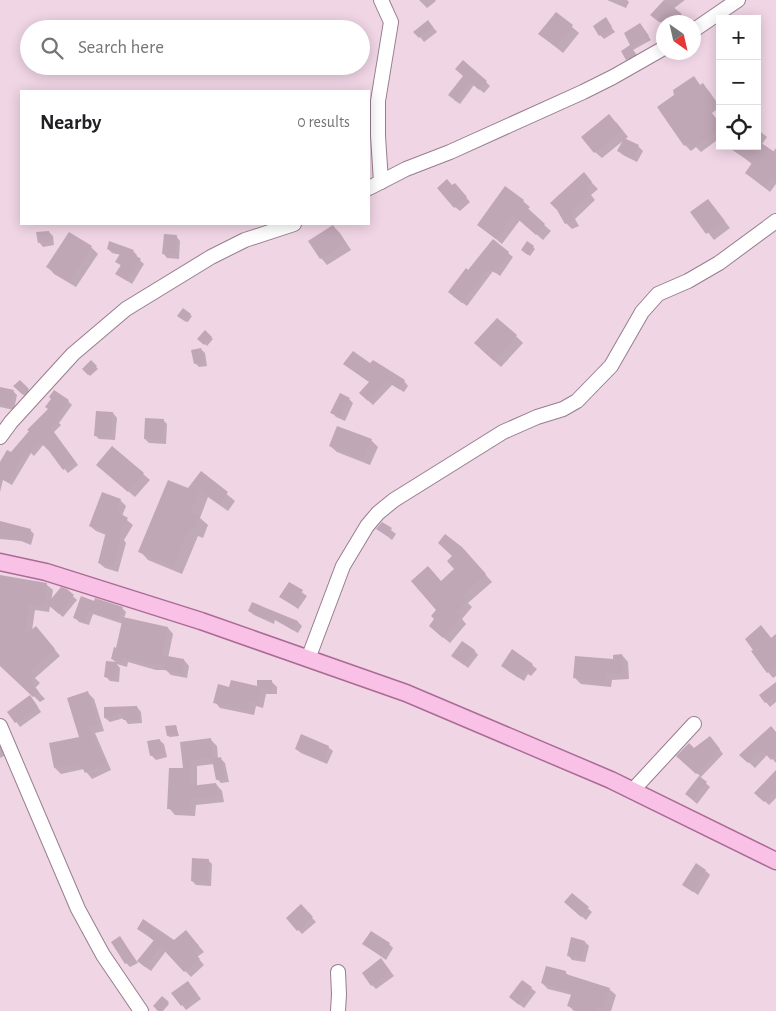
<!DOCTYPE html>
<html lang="en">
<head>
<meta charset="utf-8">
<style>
  body { margin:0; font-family:"Alegreya Sans",sans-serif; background:#f2f2f2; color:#202124 }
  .controls { position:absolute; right:15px; top:15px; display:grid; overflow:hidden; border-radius:0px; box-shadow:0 2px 12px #0003 }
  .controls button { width:45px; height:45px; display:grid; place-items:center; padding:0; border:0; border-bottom:1px solid #e0e0e0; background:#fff; color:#202124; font:25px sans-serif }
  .compass { position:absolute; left:656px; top:15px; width:45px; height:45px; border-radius:50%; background:#fff; box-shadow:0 2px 12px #0003; rotate:146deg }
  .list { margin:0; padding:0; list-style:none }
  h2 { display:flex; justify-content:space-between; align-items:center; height:65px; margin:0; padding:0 20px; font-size:21px }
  h2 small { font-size:16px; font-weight:400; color:#757577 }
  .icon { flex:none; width:28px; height:28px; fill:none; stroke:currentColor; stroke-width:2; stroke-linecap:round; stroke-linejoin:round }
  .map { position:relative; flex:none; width:776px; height:1011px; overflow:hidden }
  .search { position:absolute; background:#fff; box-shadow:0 2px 12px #0003; left:20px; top:20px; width:350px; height:55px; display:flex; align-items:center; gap:12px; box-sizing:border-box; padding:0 18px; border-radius:28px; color:#757577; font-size:19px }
  .panel { position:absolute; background:#fff; box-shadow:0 2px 12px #0003; left:20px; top:90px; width:350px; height:135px; border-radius:0px }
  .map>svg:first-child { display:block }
  .shadow { fill:#0003 }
  .building { fill:#c0a7b6 }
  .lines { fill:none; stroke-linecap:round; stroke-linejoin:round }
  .minor-casing { stroke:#967e8d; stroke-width:16 }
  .major-casing { stroke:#aa6b94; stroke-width:19 }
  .minor { stroke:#fff; stroke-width:14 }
  .major { stroke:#f8c1e5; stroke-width:16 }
</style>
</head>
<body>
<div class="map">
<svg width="776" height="1011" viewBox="0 0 776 1011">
  <rect width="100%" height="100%" fill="#f0d5e5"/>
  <!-- shadow -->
  <g class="shadow">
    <polygon points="419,0 435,0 436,1 427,8"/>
    <polygon points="607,0 627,0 629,2 626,8"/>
    <polygon points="665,0 685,0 673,9 687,21 685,22 664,22 664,25 652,15"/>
    <polygon points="556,13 579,33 563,53 547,40"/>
    <polygon points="605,19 615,32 604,39 600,35"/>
    <polygon points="183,23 193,24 195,29 183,29"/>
    <polygon points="640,24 651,40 633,50 638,57 630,62 622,51 632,46"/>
    <polygon points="432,26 437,32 424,42 420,37"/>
    <polygon points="57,28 81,29 57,29"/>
    <polygon points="464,76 486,82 490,86 484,93 474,85 460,104 454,100"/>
    <polygon points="693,78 701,86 703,85 709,91 720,107 712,113 720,124 720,138 701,152 696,147 691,151 685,145 659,107 676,96"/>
    <polygon points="616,122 628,137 625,139 638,146 643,151 637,162 623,155 618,150 624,140 602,158 595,152"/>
    <polygon points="757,129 767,137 762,144 773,152 776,148 776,184 770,192 746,173 752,164 734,150 757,146"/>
    <polygon points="583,174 598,189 591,195 595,200 575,219 579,226 572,229 566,223"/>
    <polygon points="459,189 470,202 460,211 455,207"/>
    <polygon points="708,200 730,228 714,240 692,212"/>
    <polygon points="523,201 530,207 527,210 551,231 543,240 520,220 502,244 479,225"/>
    <polygon points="333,226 340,233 351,250 327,265 321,258"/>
    <polygon points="49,232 53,236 54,245 43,247 39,242"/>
    <polygon points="176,236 180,241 179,259 167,258 163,253"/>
    <polygon points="493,241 513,257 500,276 493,271 467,306 453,296 469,271"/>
    <polygon points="91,247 98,254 76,287 54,274 48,267"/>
    <polygon points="533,247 535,249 530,256 524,252"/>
    <polygon points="108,249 133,251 137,255 136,257 144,264 132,284 117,274 121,266 117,261 121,255 112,253"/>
    <polygon points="190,315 192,316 188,322 180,318"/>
    <polygon points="205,332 213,339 207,346 199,339"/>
    <polygon points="516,336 523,343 501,367 482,350"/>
    <polygon points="201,349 205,353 207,366 199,367 195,363"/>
    <polygon points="91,362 98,369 90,376 83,369"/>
    <polygon points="371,365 404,381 408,386 404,392 392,385 373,405 360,393 370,383"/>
    <polygon points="20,381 30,392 25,396 15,386"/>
    <polygon points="0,388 13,391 17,395 14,410 0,407"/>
    <polygon points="349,399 353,403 345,421 336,417 332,412"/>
    <polygon points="68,401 72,405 59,423 61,425 54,432 78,465 68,473 44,444 34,456 31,453 12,485 3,480 0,492 0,464"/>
    <polygon points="113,413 117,418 115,440 99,439 95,435"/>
    <polygon points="163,420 167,424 166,444 149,443 145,439"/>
    <polygon points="371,440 378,447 370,465 337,452 330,446"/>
    <polygon points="104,471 143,474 150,480 135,497"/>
    <polygon points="201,473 235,501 228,511 208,497 200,518 208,525 203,538 198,536 182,574 148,560 140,551"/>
    <polygon points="120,500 126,506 122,516 133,525 124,540 126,543 118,572 105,568 99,563 106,535 96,531 90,526"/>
    <polygon points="382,523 396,534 392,540 378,529"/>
    <polygon points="0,524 30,530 34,534 31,545 21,541 0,539"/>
    <polygon points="468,555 492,582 468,603 472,607 462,619 466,624 450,643 437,632 436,619 441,582 456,569 454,556"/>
    <polygon points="0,576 46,584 53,590 51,602 66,590 77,600 63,617 50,606 49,612 35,610 32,631 42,634 60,656 35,678 40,683 35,688 45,699 40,702 0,664"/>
    <polygon points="289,583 307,596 298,609 281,596"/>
    <polygon points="95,602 122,608 126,612 124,618 168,628 173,634 168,658 184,660 189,666 187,678 171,675 166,670 156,670 128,662 127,667 117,664 120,668 119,682 110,681 106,677 117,663 112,659 117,649 123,624 93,614 89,625 79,622 75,618"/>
    <polygon points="253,604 298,622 302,626 298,633 275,620 274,624 254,615 249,611"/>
    <polygon points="767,633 772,639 776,636 776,676 773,678 768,672"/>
    <polygon points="474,650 478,655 468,668 453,656"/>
    <polygon points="622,655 628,662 629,679 612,680 611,687 581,684 575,678 614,660"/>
    <polygon points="532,665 537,669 531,676 528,674 524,681 507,670"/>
    <polygon points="271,681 277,687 277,694 266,694 263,708 256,706 254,715 220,708 215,702 230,689 259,688"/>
    <polygon points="776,685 776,702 770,707 761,696"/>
    <polygon points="88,693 94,699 104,731 95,733 111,770 92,779 84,769 61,774 55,768 81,738"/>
    <polygon points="34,701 41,712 20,727 9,712"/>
    <polygon points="137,707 141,712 142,723 128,724 124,718 110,722 105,718 106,709"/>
    <polygon points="176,726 179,736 170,737 168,736"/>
    <polygon points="776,733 776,763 768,754 755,768 741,755"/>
    <polygon points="210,739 217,746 218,759 221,759 225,763 229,782 221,783 217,779 214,764 197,766 197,787 216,784 222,791 224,802 196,805 195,816 175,815 169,808 184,770 181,743"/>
    <polygon points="159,740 164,744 167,757 156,760 151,755"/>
    <polygon points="714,742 723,754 700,778 710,787 697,804 686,794 700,776 678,756"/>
    <polygon points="0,745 6,755 0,758"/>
    <polygon points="328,747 333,751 327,764 301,753 296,749"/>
    <polygon points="776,779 776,798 769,805 756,793"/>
    <polygon points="208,860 212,864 211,886 196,885 192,881"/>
    <polygon points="706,871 710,875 698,895 684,885"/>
    <polygon points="572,895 592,912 586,920 570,907"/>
    <polygon points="301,906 316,922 302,934 287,918"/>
    <polygon points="138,928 174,941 191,937 204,952 197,957 204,965 191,977 166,951 151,971 144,966 154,941"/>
    <polygon points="120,937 138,963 130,967 126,963"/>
    <polygon points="585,942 589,946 585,962 572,960 568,955"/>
    <polygon points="364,944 389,944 393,948 386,960"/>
    <polygon points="385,964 394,976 376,989 372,985"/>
    <polygon points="566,973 569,976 609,989 616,995 611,1011 574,1011 569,1006 572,995 548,989 542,983"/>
    <polygon points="522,981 536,992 524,1008 515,1001"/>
    <polygon points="188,982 201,999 186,1010 173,993"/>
    <polygon points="163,998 169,1004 163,1011 159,1011"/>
  </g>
  <!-- building -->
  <g class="building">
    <polygon points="664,0 682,14 674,22 659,22 650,15"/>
    <polygon points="556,12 573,25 556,47 538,34"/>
    <polygon points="606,17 612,27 599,36 593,26"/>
    <polygon points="428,20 433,27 419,38 413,32"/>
    <polygon points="640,23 649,36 631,47 636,54 626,60 621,51 630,45 624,33"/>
    <polygon points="463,60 487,81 479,90 470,82 456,101 448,95 463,76 455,69"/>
    <polygon points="694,76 700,85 703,83 715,101 707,107 720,125 720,128 694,147 690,141 684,146 657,107 674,95 673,90"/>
    <polygon points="609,114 622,130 594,153 581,137"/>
    <polygon points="624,138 639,145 632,159 617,151"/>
    <polygon points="757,140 776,153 776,179 772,176 764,187 745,173 752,163 726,146 757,146"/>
    <polygon points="584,172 592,182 585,188 590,193 570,212 574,219 565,224 557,210 550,203"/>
    <polygon points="447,179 452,185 455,183 467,197 454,208 437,188"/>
    <polygon points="505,186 524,200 522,203 545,224 536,235 513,215 496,239 477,225"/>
    <polygon points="708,199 725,221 706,234 690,212"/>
    <polygon points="333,225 345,243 320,259 308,241"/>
    <polygon points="49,231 50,241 38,243 36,232"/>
    <polygon points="69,232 92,246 69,282 46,267"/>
    <polygon points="164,234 177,235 175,255 162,254"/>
    <polygon points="493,239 509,252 495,273 488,268 462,303 448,292 466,268 468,270"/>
    <polygon points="109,241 134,250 132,253 141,259 127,281 115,274 121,265 115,262 120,254 107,249"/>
    <polygon points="527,241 534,246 528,255 521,250"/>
    <polygon points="183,308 191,314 186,322 177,316"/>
    <polygon points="497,318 517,335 494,361 474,343"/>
    <polygon points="205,330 212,337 204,345 197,339"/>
    <polygon points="201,348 204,362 194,364 191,350"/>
    <polygon points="353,351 370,363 373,360 405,380 399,389 387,381 368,401 359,393 369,382 343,364"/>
    <polygon points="91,360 97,366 88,375 82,369"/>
    <polygon points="20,380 29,389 23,395 13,386"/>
    <polygon points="0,387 14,390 10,407 0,404"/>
    <polygon points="54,390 69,400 56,418 58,420 50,428 75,461 63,470 49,451 39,441 29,453 26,450 8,482 0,477 0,462 7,450 11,452 29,431 27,430 48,409 45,407 51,399 49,397"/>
    <polygon points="340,393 350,398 340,417 330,413"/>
    <polygon points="96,411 113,412 111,437 94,436"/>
    <polygon points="145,418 164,419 162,440 144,439"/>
    <polygon points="337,426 372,439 363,459 329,446"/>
    <polygon points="112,446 144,473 128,492 96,465"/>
    <polygon points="201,471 228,492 219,504 200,490 190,512 200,516 194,530 189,528 173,566 138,552 168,480 188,488"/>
    <polygon points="102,492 121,499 116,511 128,518 118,535 121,536 113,567 98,563 106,532 89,526"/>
    <polygon points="0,521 31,529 28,542 17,540 18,538 0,537"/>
    <polygon points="382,522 392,528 387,536 376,529"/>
    <polygon points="445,534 462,547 486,574 462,596 467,600 456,613 461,616 443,638 429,626 434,619 431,616 436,610 411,581 428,566 441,581 454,569 447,561 452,556 438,543"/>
    <polygon points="0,575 47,583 43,606 29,604 24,636 36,626 55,649 29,671 34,676 30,680 39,692 33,697 0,666"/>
    <polygon points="289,582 303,590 294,606 279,597"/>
    <polygon points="61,587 67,589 74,595 59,614 47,604"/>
    <polygon points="81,596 94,601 95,598 123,607 118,620 88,611 84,622 73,618"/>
    <polygon points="252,602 266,608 298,621 293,630 271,617 270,620 248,611"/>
    <polygon points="123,617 168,627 162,655 184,659 182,673 164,670 165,665 149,664 123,657 122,662 111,659 114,647 116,648"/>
    <polygon points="761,625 771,638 776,634 776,667 767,673 751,651 753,650 745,639"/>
    <polygon points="462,641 475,650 464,665 451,656"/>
    <polygon points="512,649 533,664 527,673 524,671 519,678 501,666"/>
    <polygon points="622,654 623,673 606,674 605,681 573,678 575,656 613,659 613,655"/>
    <polygon points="106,661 117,662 115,679 104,677"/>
    <polygon points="231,680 257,686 257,680 272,680 272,689 260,689 257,703 250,701 248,710 213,703 218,684 229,687"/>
    <polygon points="776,682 776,695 765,703 759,695"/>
    <polygon points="88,691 98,725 89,727 106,764 85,773 80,763 54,768 49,743 79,737 67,698"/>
    <polygon points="30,695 38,707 15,723 7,712"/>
    <polygon points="137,706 138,719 123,720 123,713 104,718 104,707"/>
    <polygon points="176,725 178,734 167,736 165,726"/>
    <polygon points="771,726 776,732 776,756 771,760 761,749 748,763 739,755"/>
    <polygon points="301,734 329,746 323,761 295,749"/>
    <polygon points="710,736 720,749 696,774 676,756 689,743 694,748"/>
    <polygon points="211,738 213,757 191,760 190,786 216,783 218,796 190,799 189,810 167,809 169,768 183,768 180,742"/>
    <polygon points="160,739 163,753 150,756 147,741"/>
    <polygon points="221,757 225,778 216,780 212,759"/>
    <polygon points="776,770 776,789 764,802 754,793"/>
    <polygon points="699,776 707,782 693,800 685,794"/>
    <polygon points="192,858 209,859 207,882 191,881"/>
    <polygon points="696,863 706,870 693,892 682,885"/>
    <polygon points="572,893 589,907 581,917 564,902"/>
    <polygon points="301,904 313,917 297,931 286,918"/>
    <polygon points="143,919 174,940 186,930 199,946 193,951 200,959 184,972 160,946 145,967 137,961 154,940 137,929"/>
    <polygon points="371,931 390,943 381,956 362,944"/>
    <polygon points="120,936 134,958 125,964 111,942"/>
    <polygon points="571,937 585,941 581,959 567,956"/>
    <polygon points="381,958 390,971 371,986 362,973"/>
    <polygon points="546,966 566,971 566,974 610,988 603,1009 596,1007 595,1011 577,1011 577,1009 567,1006 572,992 541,983"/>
    <polygon points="522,980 532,987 519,1005 509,997"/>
    <polygon points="188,981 198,995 181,1006 171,993"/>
    <polygon points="162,996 169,1002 160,1011 158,1011 153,1006"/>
  </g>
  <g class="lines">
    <defs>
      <g id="minor">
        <polyline points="694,30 738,0"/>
        <polyline points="381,182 378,136 378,101 391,22 381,0"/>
        <polyline points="369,188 406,169 450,152 583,92 613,77 664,48"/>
        <polyline points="0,437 11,422 73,354 126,309 211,257 245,240 294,224"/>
        <polyline points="308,659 343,566 367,526 378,513 394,500 503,432 537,417 563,409 577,401 611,366 642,312 658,294 688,281 719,263 776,221"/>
        <polyline points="0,726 78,909 103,955 141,1011"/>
        <polyline points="632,791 694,724"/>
        <polyline points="338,1011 339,994 338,972"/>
      </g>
      <polyline id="major" points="0,562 46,572 201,621 406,693 611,780 776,861"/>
    </defs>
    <!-- minor casing -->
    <use href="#minor" class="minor-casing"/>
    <!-- major casing -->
    <use href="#major" class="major-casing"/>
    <!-- minor -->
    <use href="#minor" class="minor"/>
    <!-- major -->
    <use href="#major" class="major"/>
  </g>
</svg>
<div class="controls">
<button>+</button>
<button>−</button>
<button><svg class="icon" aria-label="locate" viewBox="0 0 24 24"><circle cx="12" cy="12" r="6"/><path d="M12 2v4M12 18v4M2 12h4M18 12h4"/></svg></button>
</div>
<svg class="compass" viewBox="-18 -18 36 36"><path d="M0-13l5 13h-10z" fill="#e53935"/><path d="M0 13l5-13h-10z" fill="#757577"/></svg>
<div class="search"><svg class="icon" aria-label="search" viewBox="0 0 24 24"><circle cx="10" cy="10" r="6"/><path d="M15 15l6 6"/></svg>Search here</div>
<section class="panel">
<h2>Nearby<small>0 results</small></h2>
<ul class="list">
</ul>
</section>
</div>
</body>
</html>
